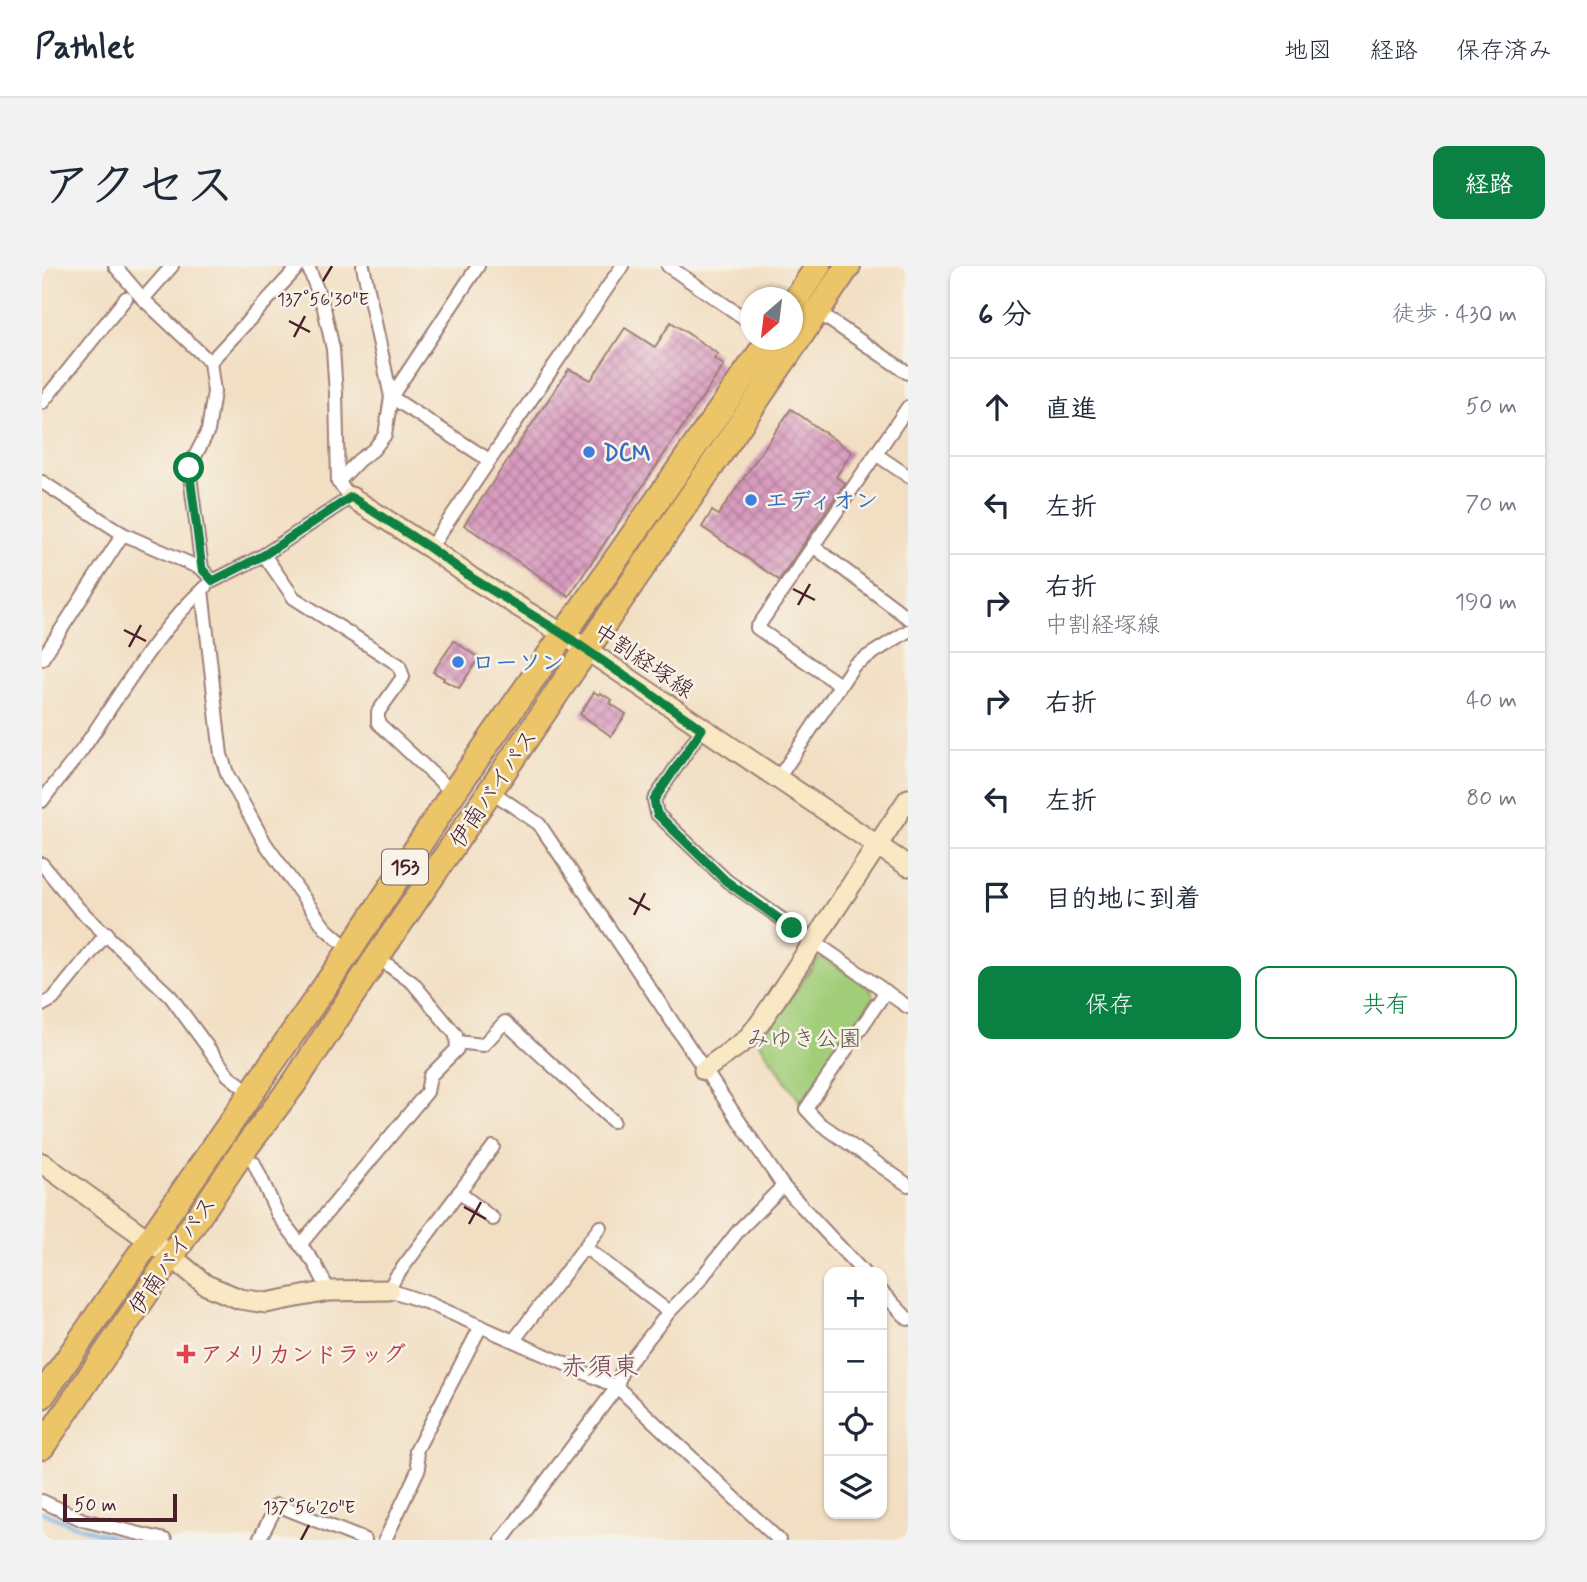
<!DOCTYPE html>
<html lang="ja">
<head>
<meta charset="utf-8">
<style>
  body { margin:0; font-family:Mynerve,"Klee One",sans-serif; background:#f2f2f3; color:#1f2937 }
  .controls { position:absolute; right:21px; bottom:21px; display:grid; overflow:hidden; border-radius:14px; box-shadow:0 2px 5px #0004 }
  .controls button { width:63px; height:63px; display:grid; place-items:center; padding:0; border:0; border-bottom:2px solid #e0e1e3; background:#fff; color:#1f2937; font:35px sans-serif }
  .compass { position:absolute; left:698px; top:21px; width:63px; height:63px; border-radius:50%; background:#fff; box-shadow:0 2px 5px #0004; rotate:208deg }
  .scale { position:absolute; left:21px; bottom:18px; width:114px; box-sizing:border-box; padding-left:7px; border:4px solid #4a1f2b; border-top:0; font-size:19px; line-height:24px; white-space:nowrap; color:#4a1f2b; -webkit-text-stroke:5px #f7f3e8; paint-order:stroke }
  .stop { position:absolute; width:21px; height:21px; margin:-16px; border:5px solid #0b8043; border-radius:50%; background:#fff }
  .stop.end { background:#0b8043; border-color:#fff; box-shadow:0 2px 7px #0008 }
  .list { margin:0; padding:0; list-style:none }
  h2 { display:flex; justify-content:space-between; align-items:center; height:91px; margin:0; padding:0 28px; font-size:30px }
  h2 small { font-size:23px; font-weight:400; color:#747a83 }
  .list li { display:grid; grid-template-columns:46px 1fr auto; gap:21px; align-items:center; box-sizing:border-box; height:98px; padding:0 28px; border-top:2px solid #e0e1e3 }
  .list b { display:block; font-size:26px; white-space:nowrap }
  .list p { margin:0; font-size:23px; white-space:nowrap; color:#747a83 }
  .list em { font-size:23px; font-style:normal; color:#747a83 }
  .actions { display:flex; gap:14px; padding:21px 28px }
  .actions a { flex:1; padding:16px 0; border:2px solid #0b8043; border-radius:14px; text-align:center; font-size:24px; color:#0b8043 }
  .actions .main { background:#0b8043; color:#fff }
  .icon { flex:none; width:38px; height:38px; fill:none; stroke:currentColor; stroke-width:2; stroke-linecap:round; stroke-linejoin:round }
  .map { position:relative; flex:none; width:866px; height:1274px; overflow:hidden; border-radius:14px }
  header { display:flex; align-items:center; gap:42px; box-sizing:border-box; height:98px; padding:0 35px; background:#fff; border-bottom:2px solid #e0e1e3 }
  header strong { font-size:33px }
  nav { display:flex; gap:38px; margin-inline-start:auto; font-size:24px }
  .intro { display:flex; align-items:center; justify-content:space-between; box-sizing:border-box; height:168px; padding:0 42px }
  h1 { margin:0; font-size:49px }
  .button { padding:18px 32px; border-radius:14px; background:#0b8043; color:#fff; font-size:24px; font-weight:700 }
  main { display:flex; gap:42px; padding:0 42px }
  aside { flex:1; background:#fff; border-radius:14px; box-shadow:0 2px 5px #0004 }
  .map>svg:first-child { display:block }
  .park { fill:#a2ce7a; stroke:#767652; stroke-width:2 }
  .lines { fill:none; stroke-linecap:round; stroke-linejoin:round }
  .stream { stroke:#74b3e7; stroke-width:4.5 }
  .building { fill:url(#building-cross-hatch) }
  .street-casing { stroke:#9e7f77; stroke-width:16 }
  .secondary-casing { stroke:#9e7f77; stroke-width:23 }
  .highway-casing { stroke:#9e7f77; stroke-width:28 }
  .street { stroke:#fff; stroke-width:12 }
  .secondary { stroke:#f8e8c3; stroke-width:19 }
  .highway { stroke:#edc569; stroke-width:24 }
  .route { stroke:#0b8043; stroke-width:9 }
  .ticks { fill:none; stroke:#4a1f2b; stroke-width:2.5 }
  .shop-dot { fill:#3f7fe0; stroke:#f7f3e8; stroke-width:2.5 }
  .health-dot { fill:#e0444e; stroke:#f7f3e8; stroke-width:2.5 }
  .labels { text-anchor:middle; stroke-width:5; stroke-linejoin:round; paint-order:stroke }
  .shield { fill:#f7f3e8; stroke:#7e5f64; stroke-width:2 }
  .shield-label { font-size:21px; font-weight:bold; fill:#4a1f2b }
  .shop-label { font-size:23px; font-weight:bold; fill:#366cbe; stroke:#f7f3e8; text-anchor:start }
  .street-label { font-size:23px; fill:#4a1f2b; stroke:#f7f3e8 }
  .park-label { font-size:23px; fill:#645443; stroke:#f7f3e8 }
  .health-label { font-size:23px; font-weight:bold; fill:#be3a42; stroke:#f7f3e8; text-anchor:start }
  .quarter-label { font-size:26px; fill:#7c4b5f; stroke:#f7f3e8 }
  .ticks-label { font-size:18px; text-anchor:middle; fill:#4a1f2b; stroke:#f7f3e8; stroke-width:5; stroke-linejoin:round; paint-order:stroke }
</style>
</head>
<body>
<header>
<strong>Pathlet</strong>
<nav><a>地図</a><a>経路</a><a>保存済み</a></nav>
</header>
<div class="intro"><h1>アクセス</h1><a class="button">経路</a></div>
<main>
<div class="map">
<svg width="866" height="1274" viewBox="0 0 866 1274">
  <defs>
    <pattern id="building-cross-hatch" width="8" height="8" patternUnits="userSpaceOnUse" patternTransform="scale(1.75)"><rect width="8" height="8" fill="#d99cc0"/><path d="M0 0l8 8M0 8l8-8" fill="none" stroke="#b27f9c"/></pattern>
  </defs>
  <rect width="100%" height="100%" fill="#f7f3e8"/>
  <filter id="ink" filterUnits="userSpaceOnUse"><feTurbulence type="fractalNoise" baseFrequency=".0143" numOctaves="2"/><feDisplacementMap in="SourceGraphic" scale="14" xChannelSelector="R" yChannelSelector="G"/><feConvolveMatrix kernelMatrix="1 2 1 2 8 2 1 2 1" color-interpolation-filters="sRGB"/></filter>
  <filter id="wash" filterUnits="userSpaceOnUse"><feTurbulence type="fractalNoise" baseFrequency=".00686" numOctaves="4" result="noise"/><feDisplacementMap in="SourceGraphic" scale="28" xChannelSelector="R" yChannelSelector="G"/><feGaussianBlur stdDeviation="1.57" result="paint"/><feColorMatrix in="noise" values="0 0 0 0 0 0 0 0 0 0 0 0 0 0 0 0 0 1.4 0 .05"/><feComposite in="paint" operator="in"/></filter>
  <g filter="url(#wash)">
    <rect width="100%" height="100%" fill="#f2dfc3"/>
    <!-- park -->
    <polygon class="park" points="783,692 829,723 832,731 759,837 717,776 776,693"/>
    <g class="lines">
      <!-- stream -->
      <polyline class="stream" points="0,1246 28,1258 80,1274"/>
    </g>
    <g id="blocks">
      <!-- building -->
      <g class="building">
        <polygon points="629,56 676,88 672,93 682,99 527,330 422,259 527,103 549,114 583,62 613,81"/>
        <polygon points="749,143 810,186 794,211 803,217 737,314 660,261 670,245 676,249"/>
        <polygon points="412,375 437,392 417,422 401,414 402,412 391,406"/>
        <polygon points="552,426 557,429 558,427 570,434 568,437 584,448 569,470 538,448"/>
      </g>
    </g>
  </g>
  <g filter="url(#ink)">
    <use href="#blocks" fill-opacity="0" stroke="#9e7f77" stroke-width="2"/>
    <g class="lines">
      <defs>
        <g id="street">
          <polyline points="73,0 101,33 168,96 257,0"/>
          <polyline points="321,0 349,131 447,194"/>
          <polyline points="626,0 708,56"/>
          <polyline points="101,33 130,0"/>
          <polyline points="774,45 866,107"/>
          <polyline points="0,137 84,32"/>
          <polyline points="835,189 866,210"/>
          <polyline points="0,216 81,268 160,303 171,315 222,289 309,231 296,216 294,128 291,83 282,42 266,0"/>
          <polyline points="296,216 317,194 331,184 343,169 349,131 436,0"/>
          <polyline points="771,280 866,352"/>
          <polyline points="388,282 580,0"/>
          <polyline points="222,289 252,332 357,399 361,411 336,446 336,457 411,527"/>
          <polyline points="160,303 147,202 166,165 172,126 168,96"/>
          <polyline points="160,324 179,489 186,510 223,577 283,662 308,684"/>
          <polyline points="0,393 81,268"/>
          <polyline points="798,419 715,362 866,141"/>
          <polyline points="660,463 612,534 615,548 685,615 866,741"/>
          <polyline points="735,514 812,399 866,365"/>
          <polyline points="449,525 497,558 741,920 821,1006"/>
          <path d="M0,535C13,517 27,501 40,484C79,428 112,368 163,321"/>
          <polyline points="0,598 36,642 129,731 186,809 210,828"/>
          <polyline points="844,725 764,843 776,856 866,919"/>
          <polyline points="0,739 11,733 65,667"/>
          <polyline points="415,776 441,779 463,756 571,855"/>
          <polyline points="451,881 353,1012 347,1024 386,1037 575,1121 737,1274"/>
          <polyline points="212,897 236,949 273,998 287,1025"/>
          <polyline points="417,926 451,953"/>
          <polyline points="258,979 385,826 388,810 415,783 414,769 371,717 335,691"/>
          <polyline points="544,982 627,1046"/>
          <polyline points="840,1026 866,1053"/>
          <polyline points="472,1074 558,961"/>
          <polyline points="0,1235 41,1254 123,1274"/>
          <polyline points="217,1274 235,1239 323,1274"/>
          <polyline points="343,1274 377,1202 374,1185 439,1060"/>
          <polyline points="460,1274 575,1121 579,1107 627,1046 657,1015 697,964 741,920"/>
        </g>
        <g id="secondary">
          <polyline points="309,231 388,282 430,312 521,368 866,600"/>
          <polyline points="662,804 704,774 718,757 866,533"/>
          <polyline points="0,897 130,991 164,1019 198,1033 224,1037 287,1025 347,1024"/>
        </g>
        <g id="highway">
          <polyline points="750,39 776,0"/>
          <polyline points="0,1130 308,684 411,527 727,74"/>
          <polyline points="0,1181 201,885 253,816 335,691 806,0"/>
        </g>
      </defs>
      <!-- street casing -->
      <use href="#street" class="street-casing"/>
      <!-- secondary casing -->
      <use href="#secondary" class="secondary-casing"/>
      <!-- highway casing -->
      <use href="#highway" class="highway-casing"/>
      <!-- street -->
      <use href="#street" class="street"/>
      <!-- secondary -->
      <use href="#secondary" class="secondary"/>
      <!-- highway -->
      <use href="#highway" class="highway"/>
    </g>
  </g>
  <g class="lines" filter="url(#ink)">
    <!-- route -->
    <polyline class="route" points="147,202 160,303 171,315 222,289 309,231 388,282 430,312 521,368 660,463 612,534 615,548 684,615 750,662"/>
  </g>
  <!-- ticks -->
  <path class="ticks" d="M281,15L290,0M247,55L268,66M252,71L263,50M751,323L773,334M756,339L768,318M82,364L104,375M87,381L99,359M587,632L608,644M592,649L603,627M422,941L444,953M427,958L439,936M259,1274L267,1259"/>
  <!-- markers -->
  <g class="shop-dot">
    <circle cx="547" cy="186" r="7"/>
    <circle cx="709" cy="234" r="7"/>
    <circle cx="416" cy="396" r="7"/>
  </g>
  <path class="health-dot" d="M140.5 1077.5h7v7h7v7h-7v7h-7v-7h-7v-7h7z"/>
  <g class="labels">
    <!-- shield labels -->
    <rect class="shield" x="340" y="583.5" width="46" height="35" rx="5"/>
    <g class="shield-label">
      <text x="363" y="608">153</text>
    </g>
    <!-- shop labels -->
    <g class="shop-label">
      <text x="561" y="194">DCM</text>
      <text x="723" y="242">エディオン</text>
      <text x="430" y="404">ローソン</text>
    </g>
    <!-- street labels -->
    <g class="street-label">
      <text transform="translate(602 394) rotate(34)" y="8">中割経塚線</text>
      <text transform="translate(451 522) rotate(-56)" y="8">伊南バイパス</text>
      <text transform="translate(130 989) rotate(-56)" y="8">伊南バイパス</text>
    </g>
    <!-- park labels -->
    <g class="park-label">
      <text x="762" y="780">みゆき公園</text>
    </g>
    <!-- health labels -->
    <g class="health-label">
      <text x="158" y="1096">アメリカンドラッグ</text>
    </g>
    <!-- quarter labels -->
    <g class="quarter-label">
      <text x="558" y="1109">赤須東</text>
    </g>
  </g>
  <g class="ticks-label">
    <text x="281" y="39">137°56'30"E</text>
    <text x="267" y="1247">137°56'20"E</text>
  </g>
</svg>
<div class="controls">
<button>+</button>
<button>−</button>
<button><svg class="icon" aria-label="locate" viewBox="0 0 24 24"><circle cx="12" cy="12" r="6"/><path d="M12 2v4M12 18v4M2 12h4M18 12h4"/></svg></button>
<button><svg class="icon" aria-label="layers" viewBox="0 0 24 24"><path d="M12 4l9 5-9 5-9-5zM3 14l9 5 9-5"/></svg></button>
</div>
<svg class="compass" viewBox="-18 -18 36 36"><path d="M0-13l5 13h-10z" fill="#e53935"/><path d="M0 13l5-13h-10z" fill="#747a83"/></svg>
<div class="scale">50 m</div>
<div class="stop" style="left:147px;top:202px"></div>
<div class="stop end" style="left:750px;top:662px"></div>
</div>
<aside>
<h2>6 分<small>徒歩 · 430 m</small></h2>
<ul class="list">
<li><svg class="icon" aria-label="ahead" viewBox="0 0 24 24"><path d="M12 20V5M6 11l6-6 6 6"/></svg><div><b>直進</b></div><em>50 m</em></li>
<li><svg class="icon" aria-label="left" viewBox="0 0 24 24"><path d="M17 20v-9H6M10 6l-5 5 5 5"/></svg><div><b>左折</b></div><em>70 m</em></li>
<li><svg class="icon" aria-label="right" viewBox="0 0 24 24"><path d="M7 20v-9h11M14 6l5 5-5 5"/></svg><div><b>右折</b><p>中割経塚線</p></div><em>190 m</em></li>
<li><svg class="icon" aria-label="right" viewBox="0 0 24 24"><path d="M7 20v-9h11M14 6l5 5-5 5"/></svg><div><b>右折</b></div><em>40 m</em></li>
<li><svg class="icon" aria-label="left" viewBox="0 0 24 24"><path d="M17 20v-9H6M10 6l-5 5 5 5"/></svg><div><b>左折</b></div><em>80 m</em></li>
<li><svg class="icon" aria-label="arrive" viewBox="0 0 24 24"><path d="M6 21V4h12l-3 4 3 4H6"/></svg><div><b>目的地に到着</b></div></li>
</ul>
<div class="actions"><a class="main">保存</a><a>共有</a></div>
</aside>
</main>
</body>
</html>
